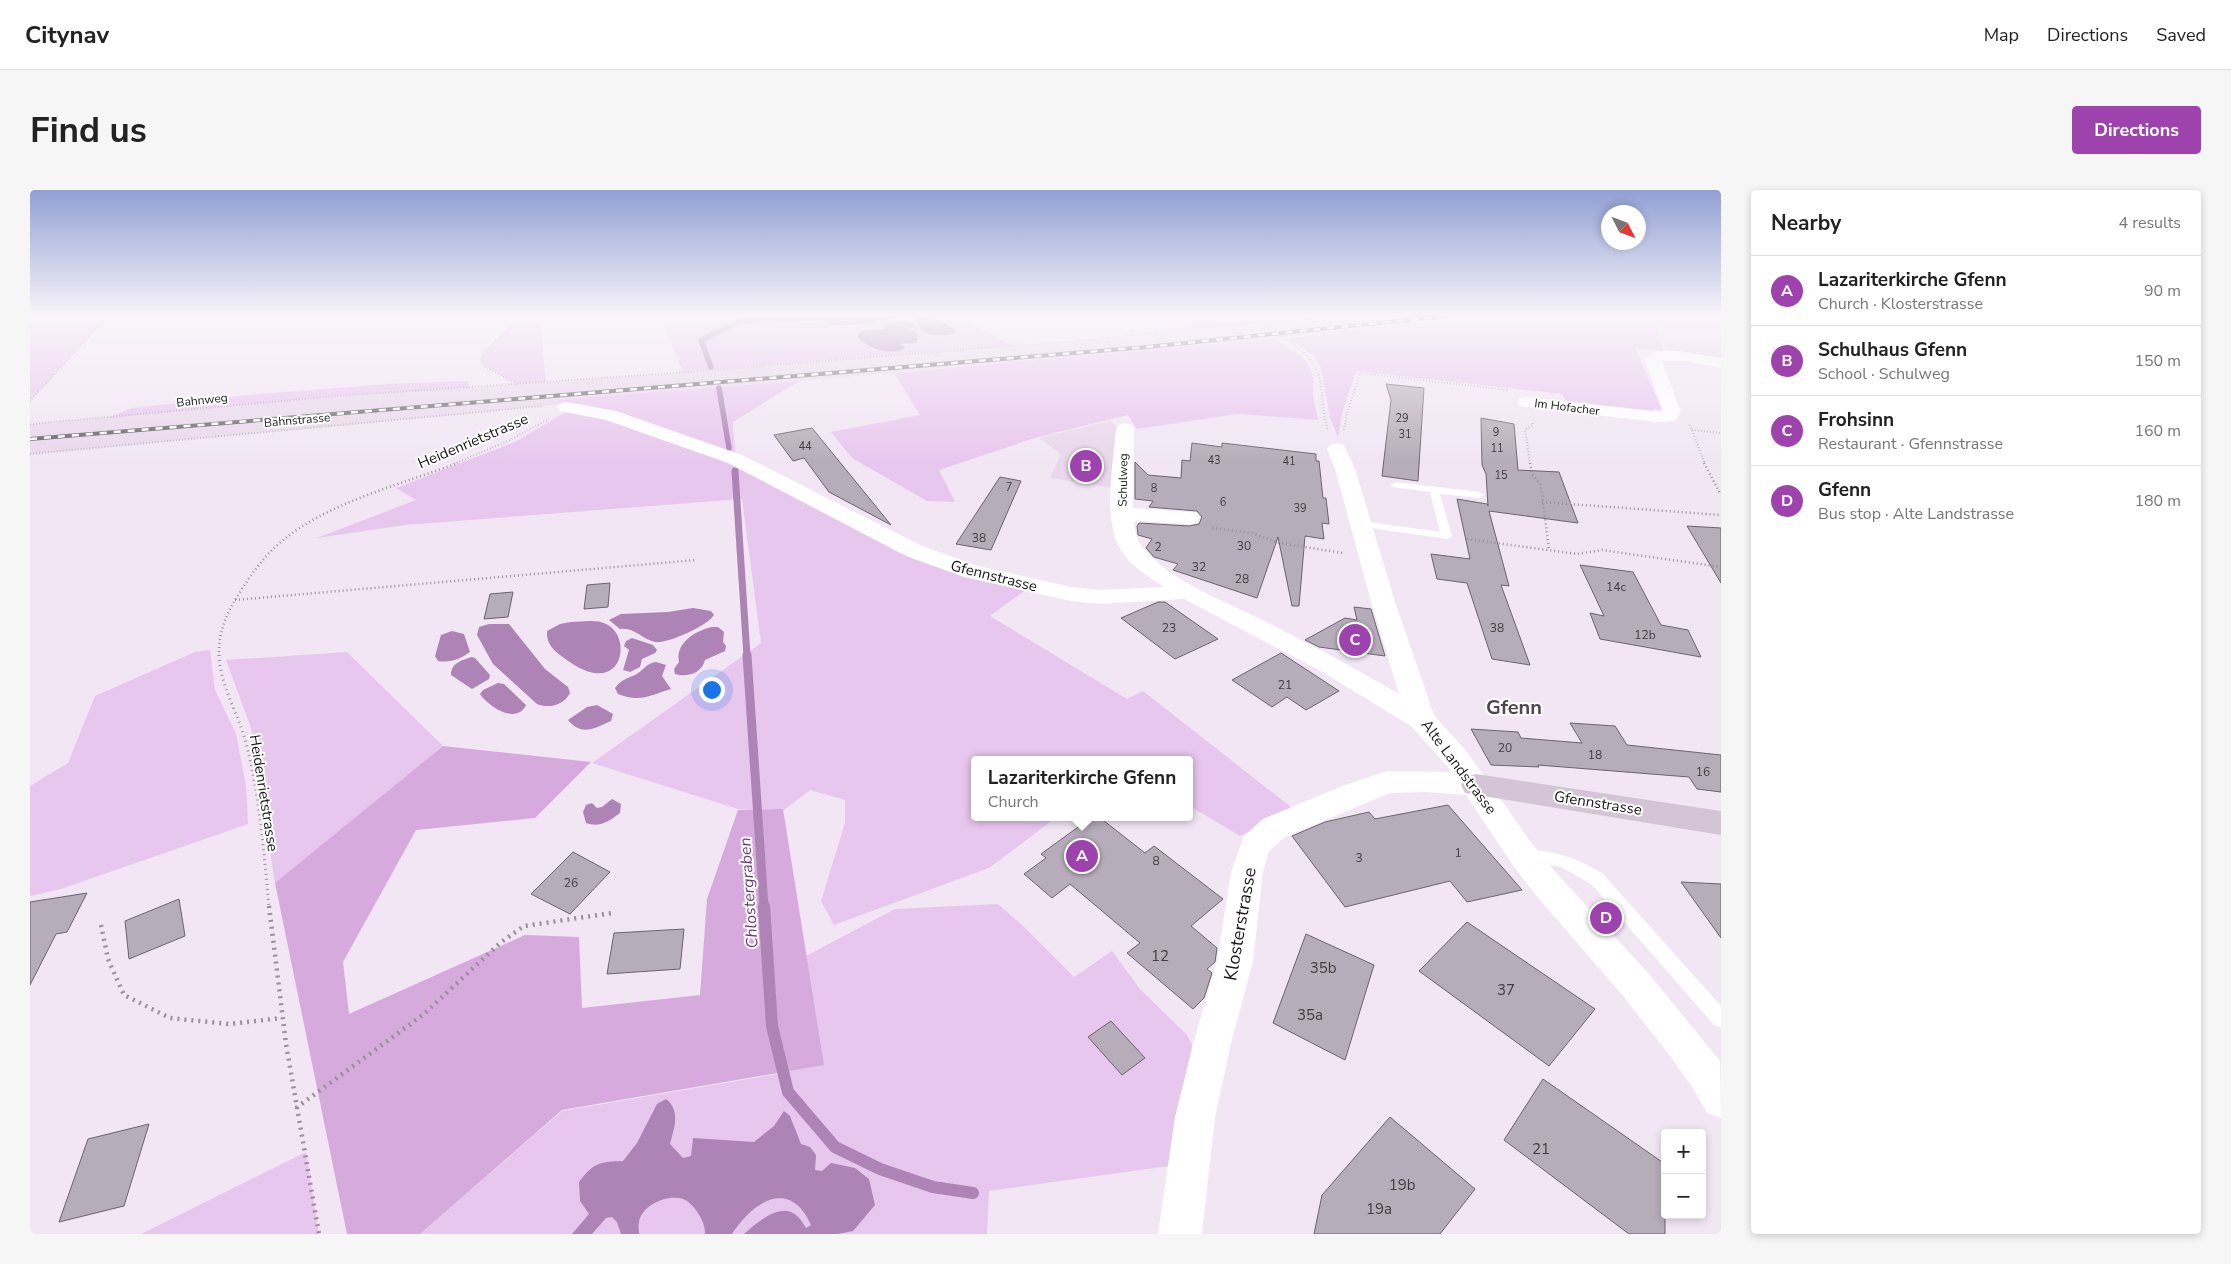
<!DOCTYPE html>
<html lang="en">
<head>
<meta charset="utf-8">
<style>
  body { margin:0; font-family:"Nunito Sans",sans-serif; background:#f6f6f6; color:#222 }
  .controls { position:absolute; right:15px; bottom:15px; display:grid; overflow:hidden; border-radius:5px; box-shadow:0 2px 8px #0003 }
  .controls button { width:45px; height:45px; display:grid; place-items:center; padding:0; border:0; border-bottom:1px solid #e0e0e0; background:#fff; color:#222; font:25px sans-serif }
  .compass { position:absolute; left:1571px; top:15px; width:45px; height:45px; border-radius:50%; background:#fff; box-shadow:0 2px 8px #0003; rotate:132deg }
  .you { position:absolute; left:681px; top:499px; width:18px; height:18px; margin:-12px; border:4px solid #fff; border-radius:50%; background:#1a73e8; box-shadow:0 0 0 8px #1a73e833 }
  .badge { display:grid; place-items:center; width:32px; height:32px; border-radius:50%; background:#9e43ae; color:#fff; font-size:16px; font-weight:700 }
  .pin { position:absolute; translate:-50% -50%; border:2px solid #fff; box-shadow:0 1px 5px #0006 }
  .popup { position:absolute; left:941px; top:566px; width:222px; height:65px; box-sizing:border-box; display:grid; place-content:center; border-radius:5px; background:#fff; filter:drop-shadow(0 1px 4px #0005); font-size:16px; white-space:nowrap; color:#767676 }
  .popup b { font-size:19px; color:#222 }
  .popup::after { content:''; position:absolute; left:50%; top:100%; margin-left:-10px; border:10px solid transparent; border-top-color:#fff }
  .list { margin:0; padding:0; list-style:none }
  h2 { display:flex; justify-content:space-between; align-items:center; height:65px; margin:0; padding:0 20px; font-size:21px }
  h2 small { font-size:16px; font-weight:400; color:#767676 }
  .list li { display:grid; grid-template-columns:32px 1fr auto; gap:15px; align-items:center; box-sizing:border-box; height:70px; padding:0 20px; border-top:1px solid #e0e0e0 }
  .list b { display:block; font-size:19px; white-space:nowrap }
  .list p { margin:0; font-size:16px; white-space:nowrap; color:#767676 }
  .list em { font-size:16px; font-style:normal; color:#767676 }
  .map { position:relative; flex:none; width:1691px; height:1044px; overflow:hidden; border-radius:5px }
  header { display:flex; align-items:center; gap:30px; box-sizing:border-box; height:70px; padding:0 25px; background:#fff; border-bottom:1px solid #e0e0e0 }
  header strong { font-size:24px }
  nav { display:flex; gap:28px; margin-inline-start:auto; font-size:18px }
  .intro { display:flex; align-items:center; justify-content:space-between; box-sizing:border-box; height:120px; padding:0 30px }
  h1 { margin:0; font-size:35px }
  .button { padding:12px 22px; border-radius:5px; background:#9e43ae; color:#fff; font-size:18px; font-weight:700 }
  main { display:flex; gap:30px; padding:0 30px }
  aside { flex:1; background:#fff; border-radius:5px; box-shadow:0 2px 8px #0003 }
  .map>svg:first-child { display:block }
  .built { fill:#e9d8eb }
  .green { fill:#e8c7ee; fill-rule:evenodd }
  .forest { fill:#d7aade }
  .water { fill:#ae83b6 }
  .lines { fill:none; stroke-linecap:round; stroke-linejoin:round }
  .stream-far3 { stroke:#ae83b6; stroke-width:5.5 }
  .stream-far2 { stroke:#ae83b6; stroke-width:7 }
  .stream-far1 { stroke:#ae83b6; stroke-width:9 }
  .stream { stroke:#ae83b6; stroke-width:12 }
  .building { fill:#b7acb9; stroke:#6d636f }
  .path-far3 { stroke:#988f99; stroke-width:2; stroke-dasharray:0.5 2.5; stroke-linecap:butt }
  .path-far2 { stroke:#988f99; stroke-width:2.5; stroke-dasharray:1 3; stroke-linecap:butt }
  .path-far1 { stroke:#988f99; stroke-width:3; stroke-dasharray:1 4; stroke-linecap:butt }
  .path { stroke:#988f99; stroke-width:4.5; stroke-dasharray:2 5; stroke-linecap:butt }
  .lane { fill:#fff; fill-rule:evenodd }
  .street { fill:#fff; fill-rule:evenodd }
  .secondary { fill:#d3c5d6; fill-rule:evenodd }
  .rail-casing { stroke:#676068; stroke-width:4 }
  .rail { stroke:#fff; stroke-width:2.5; stroke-dasharray:7; stroke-linecap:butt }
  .labels { text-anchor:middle; stroke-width:4; stroke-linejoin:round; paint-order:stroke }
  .far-number-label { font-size:11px; fill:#423c42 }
  .far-street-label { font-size:12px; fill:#1b171b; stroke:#fff }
  .number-label { font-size:12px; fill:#423c42 }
  .street-label { font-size:15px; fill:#1b171b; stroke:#fff }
  .near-number-label { font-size:15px; fill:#423c42 }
  .water-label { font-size:16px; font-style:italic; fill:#703a7a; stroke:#fff }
  .near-street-label { font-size:18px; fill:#1b171b; stroke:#fff }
  .district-label { font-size:20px; font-weight:bold; fill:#4e4550; stroke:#fff }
</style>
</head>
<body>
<header>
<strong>Citynav</strong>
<nav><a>Map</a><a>Directions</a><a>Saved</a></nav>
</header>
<div class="intro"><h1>Find us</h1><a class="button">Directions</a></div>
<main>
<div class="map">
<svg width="1691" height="1044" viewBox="0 0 1691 1044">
  <rect width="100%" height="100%" fill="#f2e6f4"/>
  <!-- built -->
  <g class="built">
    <polygon points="1307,126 1443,126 1203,153 689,198 438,224 0,264 0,234 308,206 685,180 1077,148 1158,138"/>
    <polygon points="1624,126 1691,126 1691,171 1637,163"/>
    <polygon points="1080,231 1092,240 1084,298 1020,288 1031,264 1009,248"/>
  </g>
  <!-- green -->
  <g class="green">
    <polygon points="0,126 78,126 0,211"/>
    <polygon points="493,126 510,126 516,192 487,194 455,177 451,170 454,161"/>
    <path d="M631,126H789L814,137L872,126H893L887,129C895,149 906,148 925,144L918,135L905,131L906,129L899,126H925L984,156L653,182ZM858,139L878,155L867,154L875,158L861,162L840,157L834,140Z"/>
    <polygon points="1158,126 1307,126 1158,138 1166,135"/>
    <polygon points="1442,126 1623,126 1634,161 1605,158 1632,220 1623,219 1624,224 1538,214 1532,204 1326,181 1312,224 1308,247 1300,227 1291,178 1284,166 1258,148"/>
    <polygon points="1245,149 1272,167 1280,177 1283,188 1283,206 1288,230 1208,224 1107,239 1098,225 1008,247 909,280 925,312 897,311 822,268 801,242 890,225 864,183"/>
    <polygon points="437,191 440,198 308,206 78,228 102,218 218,205 358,194"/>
    <polygon points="769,191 703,232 705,264 560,216 528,214 529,210"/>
    <polygon points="550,221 575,228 716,278 853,353 997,399 960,426 1097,509 1113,501 1266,621 1210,646 1160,616 1160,570 944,570 944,627 1027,627 959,678 804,735 791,711 815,633 815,610 780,600 754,620 708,619 562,573 731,453 712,309 375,335 287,348 386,310 366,298 485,252 534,223"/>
    <polygon points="180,460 185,500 206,544 216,595 218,634 31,699 0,706 0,596 38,573 65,506 165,462"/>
    <polygon points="317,462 413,556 245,694 221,538 196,470"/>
    <polygon points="968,714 993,736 1044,787 1082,761 1110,799 1157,845 1162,855 1161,883 1146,975 959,1001 957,1044 390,1044 532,921 753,883 742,836 738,786 865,719"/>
    <polygon points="276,962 289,1044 111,1044"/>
  </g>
  <!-- forest -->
  <polygon class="forest" points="413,556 561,572 505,628 386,640 313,772 319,824 495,745 549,747 552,818 670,805 677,709 708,620 753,619 794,875 532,920 390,1044 317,1044 245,693"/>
  <!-- water -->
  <g class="water">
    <path d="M789,126H872C860,130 804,140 796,133L798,130Z"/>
    <path d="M893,126L906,129L905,131L918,135L925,140V144C909,146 890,149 887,129Z"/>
    <path d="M875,130L881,131L886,136L880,139L886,142L888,148L886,153L868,154L876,157C863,168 838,158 828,148L829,143L834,140L857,139L853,135L855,133Z"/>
    <path d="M663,418L681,421L684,425C677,436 637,454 625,452C611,449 605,437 590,439L579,430L591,424L638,422Z"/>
    <path d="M541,432C552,432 566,429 576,434C604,446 593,513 534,468C524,461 516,454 517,441L530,434Z"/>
    <path d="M459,434H479L515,479L538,497L540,503C534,515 519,519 507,514L463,474L447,445L449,437Z"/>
    <path d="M682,437H688L694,442L693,452L696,456L695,461L675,470C672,483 657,488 645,484L644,479L649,472C645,453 665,441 682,437Z"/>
    <path d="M422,441L434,444L440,462C430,469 421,473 408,471L405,466L411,445Z"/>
    <polygon points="602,448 623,455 627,460 625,463 612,469 610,477 600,482 593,480 599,460 594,456 596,451"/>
    <path d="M442,467L445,468L460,485L459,489L442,499L421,485C421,473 432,470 442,467Z"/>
    <path d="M626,472L636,475L632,486L641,499C621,505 609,513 588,504L585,498C592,489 596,489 605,485C613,481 616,473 626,472Z"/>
    <path d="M468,493L474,494L496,515C486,535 459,517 450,504L453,500Z"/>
    <path d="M567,515L583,524L581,531C565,538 552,547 538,530L557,517Z"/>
    <path d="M582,609L591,614L590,623C579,631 570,638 556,633L553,622L556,615L562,613L567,618L572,617Z"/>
    <path d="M636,909C651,920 644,939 640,954L653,968L661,966L663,948L724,952L744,936L754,921L760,926L771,954L780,957L786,965L785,980L792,981L801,973L825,978L839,989L845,1015L823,1041L808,1044H714C725,1034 748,1014 763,1023C769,1026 773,1033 776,1038L781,1035C760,988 723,1011 702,1044H675C676,1033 665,1014 653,1009C637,1004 612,1015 609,1032C608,1036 609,1041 609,1044H591L587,1032L582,1027L576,1028L562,1044H542L559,1024L550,1011L549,992C564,972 570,972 593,971L607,953L627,914Z"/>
  </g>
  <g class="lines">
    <!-- stream-far3 -->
    <g class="stream-far3">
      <polyline points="681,177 671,150 709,132 729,129 793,128"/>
      <polyline points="689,198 699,258"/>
    </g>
    <!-- stream-far2 -->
    <polyline class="stream-far2" points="705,281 717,466"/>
    <!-- stream-far1 -->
    <polyline class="stream-far1" points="717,465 734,717"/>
    <!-- stream -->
    <polyline class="stream" points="734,716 742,836 758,902 805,957 850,979 903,997 943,1003"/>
  </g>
  <!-- building -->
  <g class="building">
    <polygon points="1356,194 1394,198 1388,291 1352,286 1361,210"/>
    <polygon points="1451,228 1484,234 1488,280 1529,282 1548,333 1459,321 1479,396 1471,395 1500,475 1462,469 1437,393 1407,389 1401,364 1440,369 1427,309 1457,314 1458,316 1456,284 1452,275"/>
    <polygon points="782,238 861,335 799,302 774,268 763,271 744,245"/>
    <polygon points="1162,253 1192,257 1192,253 1286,264 1286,271 1289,271 1293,308 1296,308 1299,334 1292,333 1294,349 1275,346 1269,416 1262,416 1248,347 1227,408 1143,380 1148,374 1124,367 1116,358 1122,349 1108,345 1107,336 1109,333 1159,336 1169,334 1172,327 1167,321 1119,317 1123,311 1105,309 1105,272 1118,285 1151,288 1152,270 1160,271"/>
    <polygon points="970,287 991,291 961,360 926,354"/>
    <polygon points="1657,336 1691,338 1691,393"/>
    <polygon points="1550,375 1603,382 1631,435 1658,440 1671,467 1570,449 1560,423 1574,426"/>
    <polygon points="580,393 578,417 554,419 557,395"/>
    <polygon points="483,402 478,427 454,429 460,404"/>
    <polygon points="1128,412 1135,412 1188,449 1145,469 1091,428"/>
    <polygon points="1324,417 1341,419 1355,466 1289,457 1275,450 1315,428 1327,430"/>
    <polygon points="1251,463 1309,501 1276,520 1257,507 1242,517 1202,490"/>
    <polygon points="1540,533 1585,536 1597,555 1691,565 1691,602 1667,599 1659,587 1508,575 1509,577 1461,575 1441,539 1488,542 1491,548 1552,553"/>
    <polygon points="1418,615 1492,700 1437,712 1420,691 1315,717 1262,646 1295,632 1339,622 1345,629"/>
    <polygon points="1062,627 1069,627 1115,663 1124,656 1193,709 1161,736 1187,758 1185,772 1177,779 1182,783 1174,808 1163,819 1097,763 1110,753 1040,694 1022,708 994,684 1016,668 1011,664"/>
    <polygon points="543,662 580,682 540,724 501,704"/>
    <polygon points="1651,692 1691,694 1691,748"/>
    <polygon points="57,703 37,742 26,744 0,795 0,712"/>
    <polygon points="149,709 155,746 99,769 95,731"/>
    <polygon points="1437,732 1565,819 1519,876 1389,781"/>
    <polygon points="654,739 650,779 577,784 584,743"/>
    <polygon points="1276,744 1344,775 1315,870 1243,833"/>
    <polygon points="1081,831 1115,868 1092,885 1058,847"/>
    <polygon points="1513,889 1635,974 1635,1044 1599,1044 1474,950"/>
    <polygon points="1360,927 1445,999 1410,1044 1284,1044 1292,1005"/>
    <polygon points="119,934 94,1016 29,1032 58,949"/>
  </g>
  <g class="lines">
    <!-- path-far3 -->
    <g class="path-far3">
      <path d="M1219,126C1240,140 1282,159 1289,186C1293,204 1292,222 1298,240"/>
      <polyline points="1163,138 1307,126"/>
      <polyline points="487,194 455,177 451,170 454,161 493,126"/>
      <polyline points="0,211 78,126"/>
      <polyline points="0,234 308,206 685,180 1077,148 1158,138 1174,132 1178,126"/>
      <polyline points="1660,235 1675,274"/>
      <polyline points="1314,240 1317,223 1330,183 1478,200"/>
      <polyline points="1662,240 1691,243"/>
      <polyline points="0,264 513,216"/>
      <polyline points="424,274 478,251 519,229"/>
      <polyline points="1500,274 1495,240 1503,235 1502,232"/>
    </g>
    <!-- path-far2 -->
    <g class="path-far2">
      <polyline points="1500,273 1502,284 1511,295 1519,360"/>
      <polyline points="1674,273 1691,305"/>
      <polyline points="1512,312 1691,325"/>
      <polyline points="1182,338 1222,343 1249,353 1313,363"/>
      <polyline points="1437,349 1547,364 1572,360 1691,377"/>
      <polyline points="205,410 666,370"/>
      <path d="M189,466C188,440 198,420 212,399C223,382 235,365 251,352C296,313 372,294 428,273"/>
    </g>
    <!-- path-far1 -->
    <path class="path-far1" d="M189,465C190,497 210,526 217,557C230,609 234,664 239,717"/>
    <!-- path -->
    <g class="path">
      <polyline points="239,716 256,854 289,1044"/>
      <polyline points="71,735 78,769 94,805 140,828 199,834 252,828"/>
      <polyline points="266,918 394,824 470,753 494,736 582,723"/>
    </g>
    <!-- lane -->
    <g class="lane">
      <polygon points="1366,292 1449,302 1454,305 1449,308 1410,304 1422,346 1417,349 1327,336 1326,334 1327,332 1331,331 1410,342 1400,302 1362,297 1361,295"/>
      <path d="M1495,659C1524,661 1549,668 1573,684L1691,816V838L1684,835L1561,694L1531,677L1489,669L1487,665L1489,661Z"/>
    </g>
    <!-- street -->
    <g class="street">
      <path d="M1648,161L1691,168V178L1657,171H1632L1651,222L1645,231L1626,232L1496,217L1490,216L1487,212L1490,208L1496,207L1633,222L1615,169C1621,160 1637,160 1648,161Z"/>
      <path d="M536,212L586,221L712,265L892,356L948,376L1041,397L1070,400L1134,397C1119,387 1102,377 1092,362C1072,332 1083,274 1086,239L1088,235L1095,233L1102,235L1104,239L1103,318L1159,322L1167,323L1170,328L1167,333L1159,334L1104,331C1105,341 1107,352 1114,359C1143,392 1190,409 1228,428C1276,452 1323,477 1369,504L1342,415L1305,279L1297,259L1300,255L1307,253L1314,255L1325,279L1366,415L1404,525L1437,562L1504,656L1528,685L1619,784L1690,871L1691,928L1677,923L1662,897L1637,862L1593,806L1504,703L1482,674L1436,605L1396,602L1360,603L1255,647L1239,661L1233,682L1223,771L1201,854L1185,927L1172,1044H1128L1145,927L1163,854L1187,771L1201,682L1214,646L1233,629L1310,597L1348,584L1358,581L1421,582L1417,576L1381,536L1289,480L1154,409L1070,414L1041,411L934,387L876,366L698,273L576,230L530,221L527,217L530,213Z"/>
    </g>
    <!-- secondary -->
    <polygon class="secondary" points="1446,584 1691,621 1691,645 1435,603 1431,595 1435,587"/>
    <defs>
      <polyline id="rail" points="0,249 1117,157 1416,126"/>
    </defs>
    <!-- rail casing -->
    <use href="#rail" class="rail-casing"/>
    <!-- rail -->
    <use href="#rail" class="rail"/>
  </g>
  <!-- sky -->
  <linearGradient id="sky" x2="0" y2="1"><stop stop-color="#91a0d4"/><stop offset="0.46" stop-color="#f9f4fa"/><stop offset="1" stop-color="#f9f4fa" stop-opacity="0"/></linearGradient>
  <rect width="1691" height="272" fill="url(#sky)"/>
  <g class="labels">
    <!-- far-number labels -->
    <g class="far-number-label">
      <text x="1372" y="232">29</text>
      <text x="1466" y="246">9</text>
      <text x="1375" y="248">31</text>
      <text x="775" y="260">44</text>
      <text x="1467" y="262">11</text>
      <text x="1184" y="274">43</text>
      <text x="1259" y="275">41</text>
      <text x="1471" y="289">15</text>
      <text x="979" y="301">7</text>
      <text x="1124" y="302">8</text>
      <text x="1193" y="316">6</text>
      <text x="1270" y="322">39</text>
    </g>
    <!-- far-street labels -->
    <g class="far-street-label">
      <text transform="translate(172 210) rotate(-6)" y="4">Bahnweg</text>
      <text transform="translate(1537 217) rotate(7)" y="4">Im Hofacher</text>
      <text transform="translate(267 230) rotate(-5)" y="4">Bahnstrasse</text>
      <text transform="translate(1093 290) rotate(-89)" y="4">Schulweg</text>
    </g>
    <!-- number labels -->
    <g class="number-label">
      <text x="949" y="352">38</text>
      <text x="1214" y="360">30</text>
      <text x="1128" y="361">2</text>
      <text x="1169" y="381">32</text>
      <text x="1212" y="393">28</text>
      <text x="1586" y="401">14c</text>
      <text x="1139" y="442">23</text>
      <text x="1467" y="442">38</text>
      <text x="1615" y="449">12b</text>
      <text x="1255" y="499">21</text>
      <text x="1475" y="562">20</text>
      <text x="1565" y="569">18</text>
      <text x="1673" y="586">16</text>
      <text x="1428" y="667">1</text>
      <text x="1329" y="672">3</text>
      <text x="1126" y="675">8</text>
      <text x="541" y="697">26</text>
    </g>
    <!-- street labels -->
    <g class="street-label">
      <text transform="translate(443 251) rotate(-23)" y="5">Heidenrietstrasse</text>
      <text transform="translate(964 386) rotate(14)" y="5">Gfennstrasse</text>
      <text transform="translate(1429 577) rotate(53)" y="5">Alte Landstrasse</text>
      <text transform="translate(234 603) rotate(81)" y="5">Heidenrietstrasse</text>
      <text transform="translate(1568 613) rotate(9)" y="5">Gfennstrasse</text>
    </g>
    <!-- near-number labels -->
    <g class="near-number-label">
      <text x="1130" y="771">12</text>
      <text x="1293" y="783">35b</text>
      <text x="1476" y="805">37</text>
      <text x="1280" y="830">35a</text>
      <text x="1511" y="964">21</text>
      <text x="1372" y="1000">19b</text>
      <text x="1349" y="1024">19a</text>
    </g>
    <!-- water labels -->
    <g class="water-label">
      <text transform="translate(718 703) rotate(-94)" y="6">Chlostergraben</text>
    </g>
    <!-- near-street labels -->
    <g class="near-street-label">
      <text transform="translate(1210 734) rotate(-80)" y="6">Klosterstrasse</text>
    </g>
    <!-- district labels -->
    <g class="district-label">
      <text x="1484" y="524">Gfenn</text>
    </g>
  </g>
</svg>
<div class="controls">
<button>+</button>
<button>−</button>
</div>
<svg class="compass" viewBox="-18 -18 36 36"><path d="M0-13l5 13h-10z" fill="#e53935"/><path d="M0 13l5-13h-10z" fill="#767676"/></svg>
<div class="you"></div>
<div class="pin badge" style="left:1052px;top:666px">A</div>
<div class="popup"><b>Lazariterkirche Gfenn</b>Church</div>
<div class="pin badge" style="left:1056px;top:276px">B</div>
<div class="pin badge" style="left:1325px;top:450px">C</div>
<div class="pin badge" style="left:1576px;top:728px">D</div>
</div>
<aside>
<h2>Nearby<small>4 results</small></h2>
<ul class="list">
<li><span class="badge">A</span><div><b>Lazariterkirche Gfenn</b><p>Church · Klosterstrasse</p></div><em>90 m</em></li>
<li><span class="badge">B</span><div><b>Schulhaus Gfenn</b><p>School · Schulweg</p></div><em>150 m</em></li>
<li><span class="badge">C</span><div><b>Frohsinn</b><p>Restaurant · Gfennstrasse</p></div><em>160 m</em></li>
<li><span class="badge">D</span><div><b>Gfenn</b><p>Bus stop · Alte Landstrasse</p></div><em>180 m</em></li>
</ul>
</aside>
</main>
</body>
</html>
